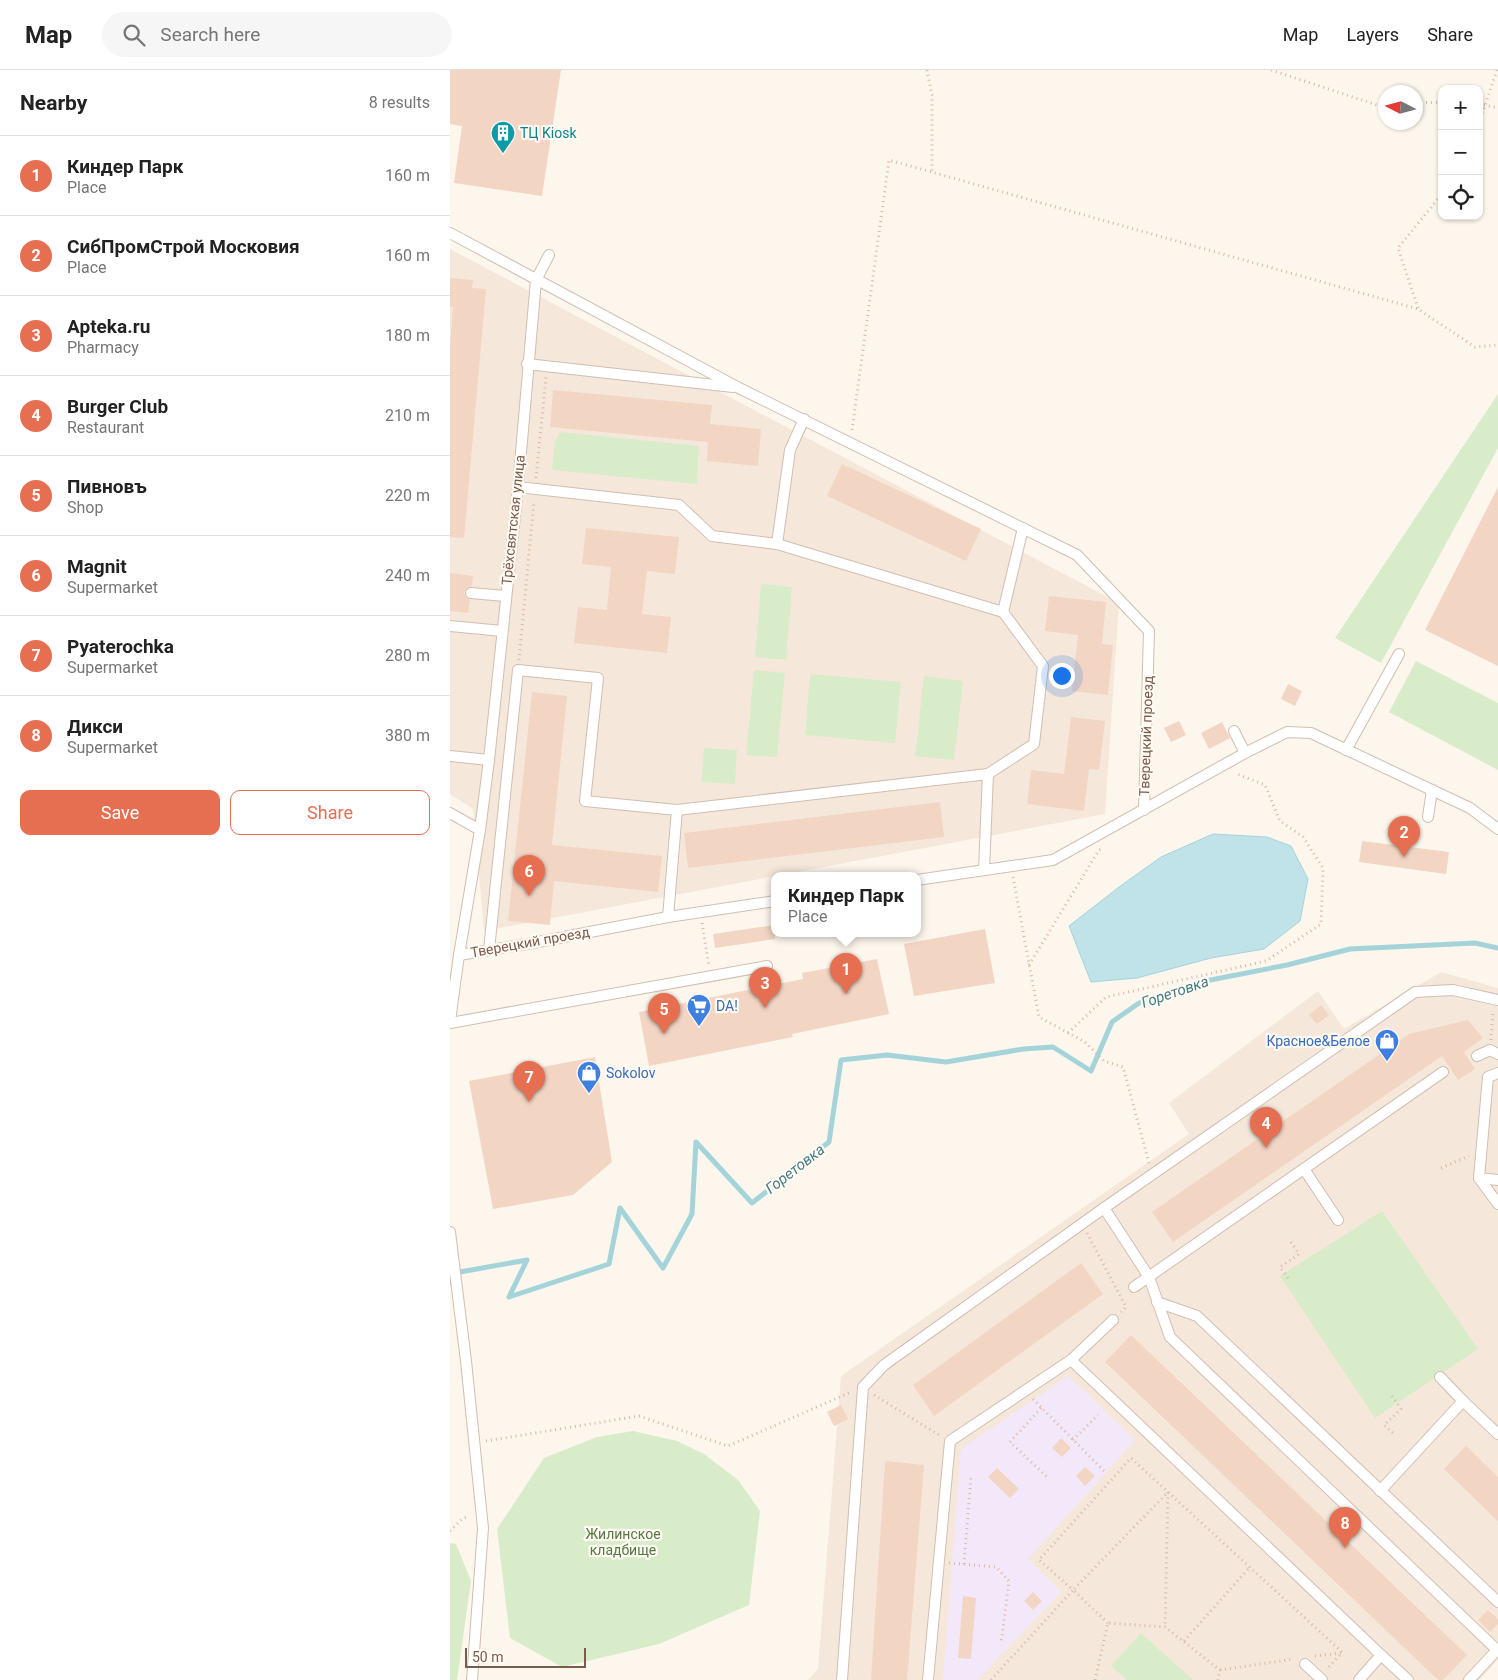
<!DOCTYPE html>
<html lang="en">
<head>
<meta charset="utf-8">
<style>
  body { margin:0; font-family:Roboto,sans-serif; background:#f6f6f6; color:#222 }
  .controls { position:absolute; right:15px; top:15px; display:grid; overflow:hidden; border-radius:10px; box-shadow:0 1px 4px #0004 }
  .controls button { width:45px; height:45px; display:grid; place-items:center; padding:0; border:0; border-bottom:1px solid #e0e0e0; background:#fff; color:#222; font:25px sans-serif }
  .compass { position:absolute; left:928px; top:15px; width:45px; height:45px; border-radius:50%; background:#fff; box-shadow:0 1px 4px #0004; rotate:276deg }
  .scale { position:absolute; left:15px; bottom:12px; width:121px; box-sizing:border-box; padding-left:5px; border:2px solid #7a5c4d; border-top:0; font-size:14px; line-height:18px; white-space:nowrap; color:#7a5c4d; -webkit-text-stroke:4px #fffaf3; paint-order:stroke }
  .you { position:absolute; left:611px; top:605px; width:18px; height:18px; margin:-12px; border:4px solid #fff; border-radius:50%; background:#1a73e8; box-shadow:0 0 0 8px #1a73e833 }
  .badge { display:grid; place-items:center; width:32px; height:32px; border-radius:50%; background:#e76f51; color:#fff; font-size:16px; font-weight:700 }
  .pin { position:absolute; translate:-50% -41px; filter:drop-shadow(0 1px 2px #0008) }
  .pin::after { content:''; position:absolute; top:26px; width:18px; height:15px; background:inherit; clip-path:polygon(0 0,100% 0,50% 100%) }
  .popup { position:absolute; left:321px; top:802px; width:150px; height:65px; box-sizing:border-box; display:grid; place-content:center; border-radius:10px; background:#fff; filter:drop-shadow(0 1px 4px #0005); font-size:16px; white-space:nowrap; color:#767676 }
  .popup b { font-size:19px; color:#222 }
  .popup::after { content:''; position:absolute; left:50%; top:100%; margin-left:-10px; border:10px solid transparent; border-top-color:#fff }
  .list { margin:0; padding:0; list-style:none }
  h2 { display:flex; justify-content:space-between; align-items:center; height:65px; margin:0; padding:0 20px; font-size:21px }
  h2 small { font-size:16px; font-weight:400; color:#767676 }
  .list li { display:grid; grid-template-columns:32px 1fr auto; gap:15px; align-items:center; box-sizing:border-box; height:80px; padding:0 20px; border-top:1px solid #e0e0e0 }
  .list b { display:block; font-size:19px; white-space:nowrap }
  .list p { margin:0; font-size:16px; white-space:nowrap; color:#767676 }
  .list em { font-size:16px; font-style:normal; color:#767676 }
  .actions { display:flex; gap:10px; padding:15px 20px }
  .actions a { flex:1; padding:11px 0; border:1px solid #e76f51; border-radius:10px; text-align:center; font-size:18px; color:#e76f51 }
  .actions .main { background:#e76f51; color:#fff }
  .icon { flex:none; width:28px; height:28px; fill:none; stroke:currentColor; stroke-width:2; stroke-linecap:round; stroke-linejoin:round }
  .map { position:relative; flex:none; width:1048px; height:1610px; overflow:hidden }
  header { display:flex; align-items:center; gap:30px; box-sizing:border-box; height:70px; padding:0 25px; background:#fff; border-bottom:1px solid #e0e0e0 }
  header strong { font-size:24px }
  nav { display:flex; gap:28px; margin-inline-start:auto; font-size:18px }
  .search { width:350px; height:45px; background:#f6f6f6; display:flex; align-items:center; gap:12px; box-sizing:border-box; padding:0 18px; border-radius:28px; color:#767676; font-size:19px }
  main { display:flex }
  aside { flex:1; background:#fff }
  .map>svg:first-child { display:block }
  .residential { fill:#f5e8da }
  .education { fill:#f3e8fa }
  .green { fill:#d8ecc9 }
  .water { fill:#bfe3e8; stroke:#a5d3da }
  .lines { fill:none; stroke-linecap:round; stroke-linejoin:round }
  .stream { stroke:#a5d3da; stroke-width:5 }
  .building { fill:#f3d5c3 }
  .service-casing { stroke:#d1beb0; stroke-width:12 }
  .path { stroke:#d9b8a5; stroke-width:3; stroke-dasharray:1 4; stroke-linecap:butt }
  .service { stroke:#fff; stroke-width:10 }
  .labels { text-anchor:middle; stroke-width:4.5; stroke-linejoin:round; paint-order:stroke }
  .culture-label { font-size:14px; fill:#0d838f; stroke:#fffaf3; text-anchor:start }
  .street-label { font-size:14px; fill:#7a5c4d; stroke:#fffaf3 }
  .shop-label { font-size:14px; fill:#366cbe; stroke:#fffaf3; text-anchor:start }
  .park-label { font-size:14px; fill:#537a41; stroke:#fffaf3 }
  .water-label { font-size:15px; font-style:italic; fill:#437c86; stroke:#fffaf3 }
</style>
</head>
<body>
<header>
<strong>Map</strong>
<div class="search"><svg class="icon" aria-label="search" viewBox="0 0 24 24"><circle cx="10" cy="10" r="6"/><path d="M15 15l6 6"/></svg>Search here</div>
<nav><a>Map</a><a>Layers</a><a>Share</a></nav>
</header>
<main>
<aside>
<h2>Nearby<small>8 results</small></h2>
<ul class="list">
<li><span class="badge">1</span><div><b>Киндер Парк</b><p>Place</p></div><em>160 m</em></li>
<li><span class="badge">2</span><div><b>СибПромСтрой Московия</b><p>Place</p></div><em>160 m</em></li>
<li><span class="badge">3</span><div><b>Apteka.ru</b><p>Pharmacy</p></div><em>180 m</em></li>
<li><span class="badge">4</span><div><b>Burger Club</b><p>Restaurant</p></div><em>210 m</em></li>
<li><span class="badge">5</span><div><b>Пивновъ</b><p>Shop</p></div><em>220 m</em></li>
<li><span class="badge">6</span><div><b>Magnit</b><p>Supermarket</p></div><em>240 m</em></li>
<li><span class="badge">7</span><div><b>Pyaterochka</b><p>Supermarket</p></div><em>280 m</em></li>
<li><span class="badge">8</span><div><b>Дикси</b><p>Supermarket</p></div><em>380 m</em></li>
</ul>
<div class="actions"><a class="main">Save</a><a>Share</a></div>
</aside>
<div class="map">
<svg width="1048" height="1610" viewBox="0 0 1048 1610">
  <rect width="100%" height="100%" fill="#fdf6ec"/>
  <!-- residential -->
  <g class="residential">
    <polygon points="0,179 669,533 655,744 34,861 23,739 0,724"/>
    <polygon points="991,902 1048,918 1048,1589 1030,1610 358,1610 368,1599 391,1306 739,1064 719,1033 868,921 894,959"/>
  </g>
  <!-- education -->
  <polygon class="education" points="618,1306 685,1370 578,1489 611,1522 527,1610 493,1610 511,1379"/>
  <!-- green -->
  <g class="green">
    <polygon points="1048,324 1048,378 931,593 885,568"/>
    <polygon points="110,362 249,376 247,414 102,400 105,372"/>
    <polygon points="311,514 342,517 336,590 305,587"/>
    <polygon points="966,591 1048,633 1048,700 939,642"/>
    <polygon points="304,600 335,603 327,687 296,685"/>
    <polygon points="360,604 451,612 445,673 355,665"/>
    <polygon points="474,606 513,611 504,690 465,686"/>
    <polygon points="254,678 287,680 285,714 251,712"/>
    <polygon points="932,1141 1028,1279 925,1348 830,1206"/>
    <polygon points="183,1361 227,1371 254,1384 288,1410 310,1441 299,1535 209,1574 112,1597 60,1568 47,1459 94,1388 147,1367"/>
    <polygon points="0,1473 6,1474 21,1511 7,1610 0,1610"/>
    <polygon points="691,1563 743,1610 677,1610 661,1596"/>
  </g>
  <!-- water -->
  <polygon class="water" points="763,764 817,767 841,776 858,809 850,851 814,879 761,888 687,908 641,912 619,856 669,817 711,787"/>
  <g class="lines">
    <!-- stream -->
    <polyline class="stream" points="0,1213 10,1202 77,1190 59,1227 159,1194 170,1138 213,1198 242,1144 246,1072 302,1133 379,1072 391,990 437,985 496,992 573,979 603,977 641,1001 662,952 689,933 745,913 837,895 900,879 1025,873 1048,878"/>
  </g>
  <!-- building -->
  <g class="building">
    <polygon points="0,0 111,0 92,126 4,113 12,56 0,54"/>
    <polygon points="0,208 23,210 22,218 36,219 14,468 0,467 0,277 3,237 0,237"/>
    <polygon points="103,320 262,335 260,354 311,359 308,396 257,391 258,372 100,357"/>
    <polygon points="392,394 531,459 516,491 377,426"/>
    <polygon points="1048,417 1048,596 975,560"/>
    <polygon points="136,458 229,467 225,504 197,501 192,544 221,547 217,583 124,573 128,537 157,540 161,497 132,494"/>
    <polygon points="0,503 23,506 22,516 18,517 14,522 15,526 20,530 18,543 0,541"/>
    <polygon points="599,526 656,532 652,574 663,575 658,625 622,621 628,565 595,561"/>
    <polygon points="838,614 852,621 845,636 831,629"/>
    <polygon points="82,622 117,626 102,775 212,786 208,822 104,811 100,855 58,851"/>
    <polygon points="621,647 655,651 649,700 639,699 634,741 577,734 581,700 614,704"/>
    <polygon points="729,651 736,665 721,672 714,658"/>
    <polygon points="772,652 780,668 759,679 751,663"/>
    <polygon points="490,732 494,767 238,798 234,763"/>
    <polygon points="912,771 999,782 996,804 909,792"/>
    <polygon points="325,855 325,869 265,878 263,864"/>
    <polygon points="535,859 545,913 464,926 454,874"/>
    <polygon points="427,889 439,944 342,964 343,967 199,996 189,942 353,909 352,903"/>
    <polygon points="871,935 879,945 867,954 859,945"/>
    <polygon points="1018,950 1033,968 1014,982 1025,999 1008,1010 992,986 723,1172 702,1142 959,964"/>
    <polygon points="145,987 162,1092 123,1125 43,1139 19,1011"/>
    <polygon points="631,1193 653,1224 484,1346 463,1315"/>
    <polygon points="681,1265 1017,1585 993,1610 988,1610 655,1292"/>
    <polygon points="391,1335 398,1349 384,1356 377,1342"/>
    <polygon points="611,1368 621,1378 612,1387 602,1378"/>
    <polygon points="1016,1376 1048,1407 1048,1451 994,1399"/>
    <polygon points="435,1391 474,1395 457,1610 421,1610"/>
    <polygon points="635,1397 645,1406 635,1416 626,1406"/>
    <polygon points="547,1398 569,1419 560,1428 538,1407"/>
    <polygon points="583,1522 592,1531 583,1540 574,1531"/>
    <polygon points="513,1526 526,1528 521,1589 508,1588"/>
    <polygon points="1038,1540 1048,1549 1048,1554 1040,1562 1028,1550"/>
  </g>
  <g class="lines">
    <defs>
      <g id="service">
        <polyline points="0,163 289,318 627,485 699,561 694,740"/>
        <polyline points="99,185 86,210 68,417 39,690 30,760 9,885 83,873 218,847 325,831"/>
        <polyline points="77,294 283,317"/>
        <polyline points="68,417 229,435 262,466 327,474 340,380 354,349"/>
        <polyline points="327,474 553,542 593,596 584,674 538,704"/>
        <polyline points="21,523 55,526"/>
        <polyline points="553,542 573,458"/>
        <polyline points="0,556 52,561"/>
        <polyline points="784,661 795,683"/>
        <polyline points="896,680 949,584"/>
        <polyline points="0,686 39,690"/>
        <polyline points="227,740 538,704 534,800"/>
        <polyline points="0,743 30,760"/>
        <polyline points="978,747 982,720"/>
        <polyline points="467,810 603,790 795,683 837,662 861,663 1020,738 1048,759"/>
        <polyline points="39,880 68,600 148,608 135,731 227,740 218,847"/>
        <polyline points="0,951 9,885"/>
        <polyline points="0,953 317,896"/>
        <polyline points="1027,986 1040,980 1048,984"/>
        <polyline points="1048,1003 1038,1007 1029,1108 1048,1110"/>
        <polyline points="854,1099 888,1150"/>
        <polyline points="1029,1108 1048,1134"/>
        <polyline points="654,1138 699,1207 720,1267 1047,1580"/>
        <polyline points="0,1162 16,1291 33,1458 22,1610"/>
        <polyline points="684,1217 993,1002"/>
        <polyline points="707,1232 747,1246 1048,1532"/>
        <polyline points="621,1290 663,1250"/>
        <polyline points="990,1307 1013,1331"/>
        <polyline points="930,1421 1013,1331 1048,1364"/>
        <polyline points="931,1585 958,1610"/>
        <polyline points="855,1594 872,1610"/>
        <polyline points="392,1610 413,1317 434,1295 654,1138 965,922 1003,920 1048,930"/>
        <polyline points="478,1610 500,1371 621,1290 931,1585 909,1610"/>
        <polyline points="1019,1610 1048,1579"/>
      </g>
    </defs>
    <!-- service casing -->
    <use href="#service" class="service-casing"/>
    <!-- path -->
    <g class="path">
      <polyline points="477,0 482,25 482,102"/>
      <polyline points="821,0 930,36 936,35"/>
      <polyline points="966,33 992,32"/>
      <polyline points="1029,34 1048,38"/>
      <polyline points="1029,53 1047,0"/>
      <polyline points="968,238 948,178 992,124"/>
      <polyline points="402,360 439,90 968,239 1025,277 1048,275"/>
      <polyline points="86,408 96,307"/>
      <polyline points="69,590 84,431"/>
      <polyline points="563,807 589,947 635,972 654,991 673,997 699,1093"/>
      <polyline points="252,853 259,896"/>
      <polyline points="579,895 649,780 651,779"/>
      <polyline points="618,963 656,927 816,891 871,854 873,798 853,767 830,751 815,715 787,704 785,705"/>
      <polyline points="1041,970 1043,941"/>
      <polyline points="991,1098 1019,1086"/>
      <polyline points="637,1163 676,1237 671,1242"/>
      <polyline points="838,1208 830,1197 849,1184 841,1172"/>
      <polyline points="424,1325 489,1365"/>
      <polyline points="942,1326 951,1339 934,1355 944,1364"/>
      <polyline points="583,1329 654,1401"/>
      <polyline points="591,1338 560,1372 598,1408"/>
      <polyline points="623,1370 648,1345"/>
      <polyline points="36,1371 189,1346 278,1376 401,1322"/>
      <polyline points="0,1461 12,1449 19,1446"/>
      <polyline points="499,1493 546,1497 559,1511 551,1574"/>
      <polyline points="514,1494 521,1407"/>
      <polyline points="658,1553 623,1520 718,1422 715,1557"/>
      <polyline points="734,1571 800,1497"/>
      <polyline points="865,1586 891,1583"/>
      <polyline points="770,1600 844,1589"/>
      <polyline points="541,1610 623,1520 589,1490 681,1388 892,1582 878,1598"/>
      <polyline points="645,1610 658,1553 715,1557 770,1600 768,1610"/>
    </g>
    <!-- service -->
    <use href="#service" class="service"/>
  </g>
  <!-- icons -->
  <defs>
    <symbol id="building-pin" viewBox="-11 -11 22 30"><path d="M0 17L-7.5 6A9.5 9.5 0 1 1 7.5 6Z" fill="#0f9aa8" stroke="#fffaf3"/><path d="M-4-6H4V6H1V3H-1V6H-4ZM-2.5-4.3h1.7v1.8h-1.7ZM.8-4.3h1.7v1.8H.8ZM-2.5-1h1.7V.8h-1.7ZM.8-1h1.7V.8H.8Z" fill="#fff"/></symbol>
    <symbol id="supermarket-pin" viewBox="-11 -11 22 30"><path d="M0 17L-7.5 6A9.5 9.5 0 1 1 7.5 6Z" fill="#3f7fe0" stroke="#fffaf3"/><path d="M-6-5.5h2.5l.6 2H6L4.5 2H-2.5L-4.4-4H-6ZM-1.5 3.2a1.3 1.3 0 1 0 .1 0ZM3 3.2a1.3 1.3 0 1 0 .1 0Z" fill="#fff"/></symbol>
    <symbol id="shop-pin" viewBox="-11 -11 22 30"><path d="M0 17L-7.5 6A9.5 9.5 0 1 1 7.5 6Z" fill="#3f7fe0" stroke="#fffaf3"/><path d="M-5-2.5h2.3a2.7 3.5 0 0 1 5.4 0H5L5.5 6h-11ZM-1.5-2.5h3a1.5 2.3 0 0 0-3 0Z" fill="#fff"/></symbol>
  </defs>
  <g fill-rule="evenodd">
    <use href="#building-pin" x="39" y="49" width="28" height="38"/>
    <use href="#supermarket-pin" x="235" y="922" width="28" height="38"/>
    <use href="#shop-pin" x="923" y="957" width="28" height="38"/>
    <use href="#shop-pin" x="125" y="989" width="28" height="38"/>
  </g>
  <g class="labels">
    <!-- culture labels -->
    <g class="culture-label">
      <text x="70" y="68">ТЦ Kiosk</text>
    </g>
    <!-- street labels -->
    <g class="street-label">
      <text transform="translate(63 450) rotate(-84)" y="5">Трёхсвятская улица</text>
      <text transform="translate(696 666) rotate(-88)" y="5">Тверецкий проезд</text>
      <text transform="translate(80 872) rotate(-10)" y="5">Тверецкий проезд</text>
    </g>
    <!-- shop labels -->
    <g class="shop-label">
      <text x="266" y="941">DA!</text>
      <text x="920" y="976" text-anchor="end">Красное&amp;Белое</text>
      <text x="156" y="1008">Sokolov</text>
    </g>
    <!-- park labels -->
    <g class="park-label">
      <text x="173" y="1469">Жилинское<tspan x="173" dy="16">кладбище</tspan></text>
    </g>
    <!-- water labels -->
    <g class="water-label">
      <text transform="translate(725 922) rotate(-19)" y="5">Горетовка</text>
      <text transform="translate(345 1099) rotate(-38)" y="5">Горетовка</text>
    </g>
  </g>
</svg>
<div class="controls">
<button>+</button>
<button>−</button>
<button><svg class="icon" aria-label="locate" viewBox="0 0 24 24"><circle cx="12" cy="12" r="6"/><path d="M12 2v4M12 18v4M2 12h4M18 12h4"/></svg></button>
</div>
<svg class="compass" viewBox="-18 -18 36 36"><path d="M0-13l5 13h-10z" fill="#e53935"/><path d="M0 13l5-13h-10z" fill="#767676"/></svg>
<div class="scale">50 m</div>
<div class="you"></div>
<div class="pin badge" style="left:396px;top:924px">1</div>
<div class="popup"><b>Киндер Парк</b>Place</div>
<div class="pin badge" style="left:954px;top:787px">2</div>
<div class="pin badge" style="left:315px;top:938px">3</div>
<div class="pin badge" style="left:816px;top:1078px">4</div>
<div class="pin badge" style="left:214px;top:964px">5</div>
<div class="pin badge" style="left:79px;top:826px">6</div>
<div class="pin badge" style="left:79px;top:1032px">7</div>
<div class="pin badge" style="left:895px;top:1478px">8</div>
</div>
</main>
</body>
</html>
